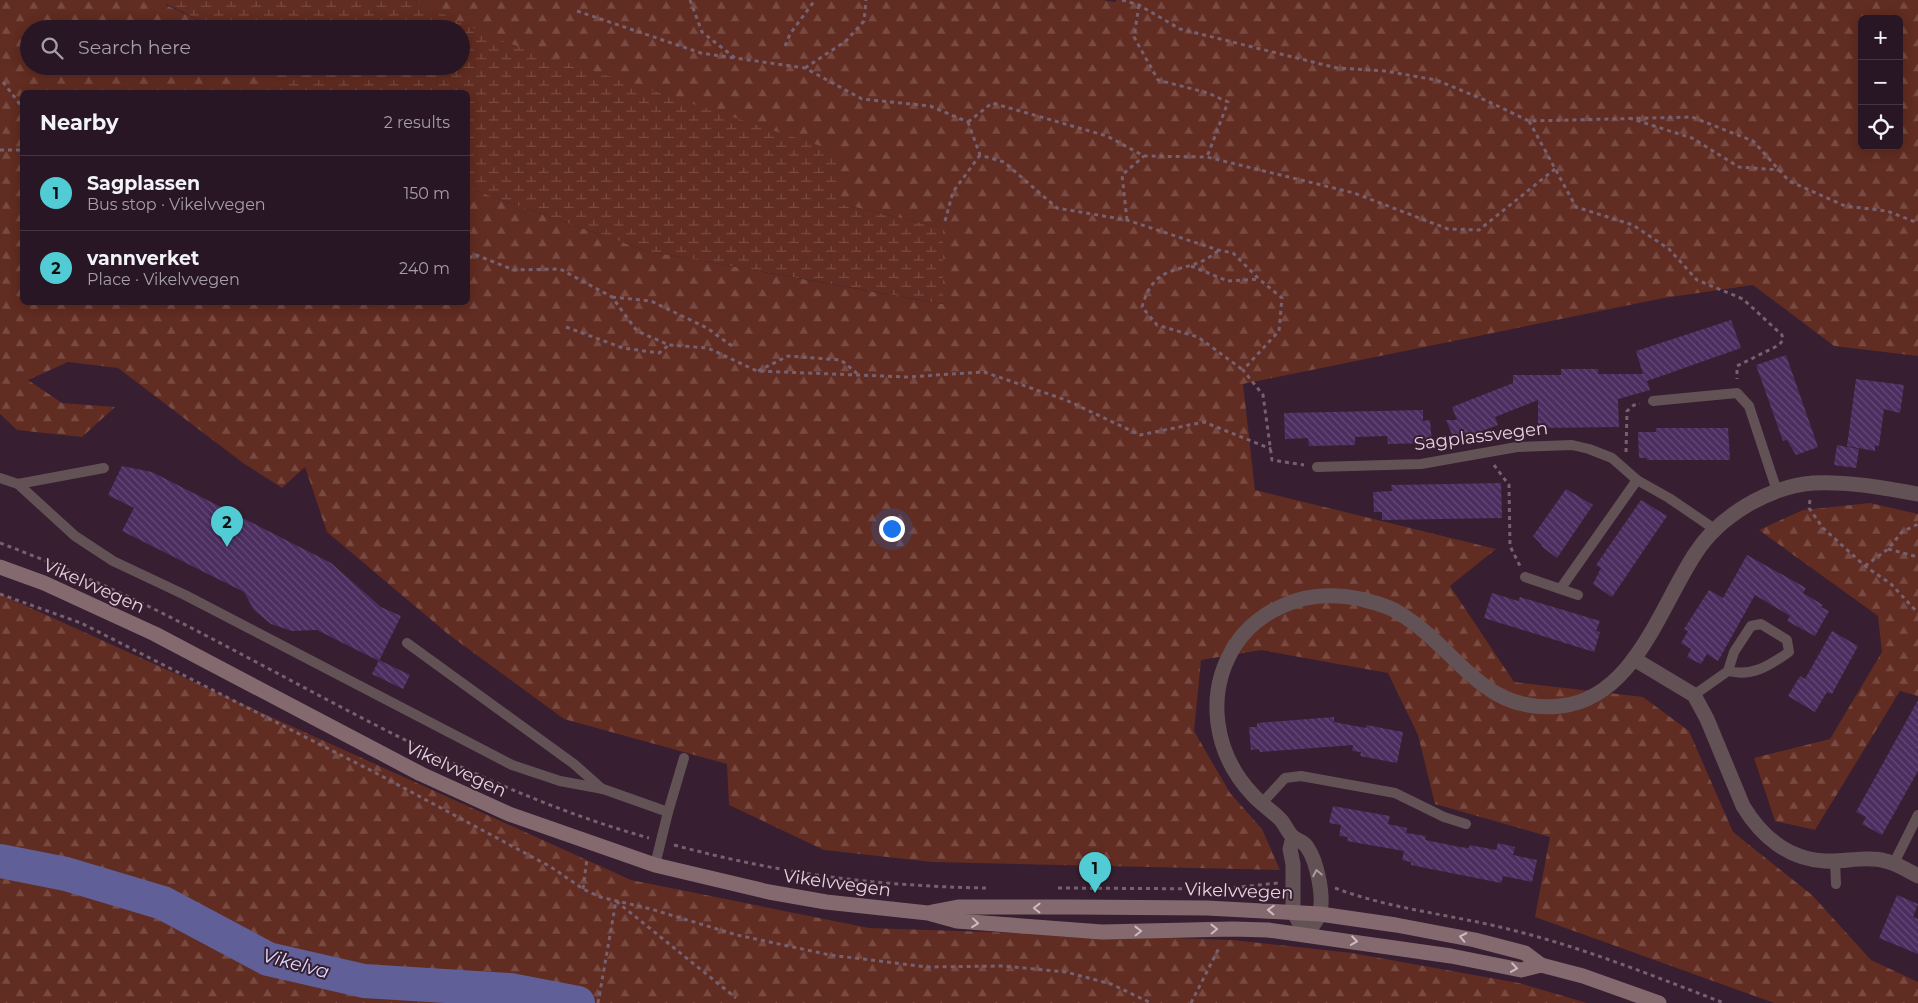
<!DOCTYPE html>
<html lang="en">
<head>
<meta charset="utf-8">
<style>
  body { margin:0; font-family:Montserrat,sans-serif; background:#311f2c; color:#f1f3f6 }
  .controls { position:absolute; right:15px; top:15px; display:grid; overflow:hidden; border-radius:8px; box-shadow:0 2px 12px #0003 }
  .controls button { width:45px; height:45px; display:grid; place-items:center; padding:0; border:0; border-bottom:1px solid #453541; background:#291624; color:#f1f3f6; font:25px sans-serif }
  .you { position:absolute; left:891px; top:528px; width:18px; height:18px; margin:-12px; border:4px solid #fff; border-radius:50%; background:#1a73e8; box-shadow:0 0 0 8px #1a73e833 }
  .badge { display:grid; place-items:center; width:32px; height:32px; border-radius:50%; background:#51ccd4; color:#111; font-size:16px; font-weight:700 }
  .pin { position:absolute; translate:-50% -41px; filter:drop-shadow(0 1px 2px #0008) }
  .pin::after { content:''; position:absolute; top:26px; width:18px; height:15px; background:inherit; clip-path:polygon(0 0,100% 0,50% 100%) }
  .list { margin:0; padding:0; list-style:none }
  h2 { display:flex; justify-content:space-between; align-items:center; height:65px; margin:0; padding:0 20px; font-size:21px }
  h2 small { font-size:16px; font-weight:400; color:#a59fa6 }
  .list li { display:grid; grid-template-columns:32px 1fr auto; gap:15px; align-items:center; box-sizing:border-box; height:75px; padding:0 20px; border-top:1px solid #453541 }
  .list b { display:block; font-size:19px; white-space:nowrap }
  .list p { margin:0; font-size:16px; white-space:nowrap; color:#a59fa6 }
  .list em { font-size:16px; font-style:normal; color:#a59fa6 }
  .icon { flex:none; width:28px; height:28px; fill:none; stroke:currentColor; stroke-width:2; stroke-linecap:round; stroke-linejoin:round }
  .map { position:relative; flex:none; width:1918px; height:1003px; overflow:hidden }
  .search { position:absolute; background:#291624; box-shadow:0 2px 12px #0003; left:20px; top:20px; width:450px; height:55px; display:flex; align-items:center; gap:12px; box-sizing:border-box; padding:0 18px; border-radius:28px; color:#a59fa6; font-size:19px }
  .panel { position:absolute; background:#291624; box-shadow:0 2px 12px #0003; left:20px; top:90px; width:450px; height:215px; border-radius:8px }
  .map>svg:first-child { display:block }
  .forest { fill:url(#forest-firs); fill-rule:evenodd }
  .wetland { fill:url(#wetland-marsh) }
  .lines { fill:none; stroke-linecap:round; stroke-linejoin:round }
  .river { stroke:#605f97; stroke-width:34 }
  .building { fill:url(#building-back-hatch) }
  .path { stroke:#776170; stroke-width:3; stroke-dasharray:4 4; stroke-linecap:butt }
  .lane { stroke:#635255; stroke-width:10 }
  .street { stroke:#635255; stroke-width:15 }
  .secondary { stroke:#846a6f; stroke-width:15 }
  .oneway { stroke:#aa99a0 }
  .oneway2 { stroke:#ccb9c2 }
  .labels { text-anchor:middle; stroke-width:4; stroke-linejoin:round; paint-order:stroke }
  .street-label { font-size:18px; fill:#e4d3de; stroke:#371e30 }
  .water-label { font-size:19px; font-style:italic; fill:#dadcfe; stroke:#371e30 }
</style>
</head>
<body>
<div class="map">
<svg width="1918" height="1003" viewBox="0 0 1918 1003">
  <defs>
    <pattern id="forest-firs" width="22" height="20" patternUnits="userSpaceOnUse" patternTransform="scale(1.25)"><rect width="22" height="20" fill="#612c21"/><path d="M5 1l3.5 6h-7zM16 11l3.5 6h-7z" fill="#784a41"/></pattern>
    <pattern id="wetland-marsh" width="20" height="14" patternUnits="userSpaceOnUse" patternTransform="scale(1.25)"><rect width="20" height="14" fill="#612c21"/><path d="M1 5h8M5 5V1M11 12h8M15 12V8" fill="none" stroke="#784a41"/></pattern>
    <pattern id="building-back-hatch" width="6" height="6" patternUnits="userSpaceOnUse" patternTransform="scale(1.25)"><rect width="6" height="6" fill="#4b2e5f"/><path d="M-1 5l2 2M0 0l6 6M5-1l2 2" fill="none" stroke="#654b76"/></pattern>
  </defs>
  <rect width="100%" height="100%" fill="#371e30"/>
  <!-- forest -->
  <g class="forest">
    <path d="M0,0H167L166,5L218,29H29V66H275L279,92H22V302H468V188L647,251L942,304L943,228L837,203L413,0H1103L1116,2V0H1918V356L1834,346L1753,285L1664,298L1243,384L1255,490L1496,549L1450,586L1514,682L1643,697L1689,731L1733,832L1812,895L1871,960L1918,982V1003H1774L1535,917L1550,837L1435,804L1418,735L1388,673L1261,650L1201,660L1194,731L1230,793L1262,829L1280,870L932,862L824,850L729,805L727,764L564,719L448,634L327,532L305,467L282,488L243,463L118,368L68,362L28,380L62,403L115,407L82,437L17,430L0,414ZM1862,19H1899V146H1862Z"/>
    <polygon points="1870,503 1918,514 1918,696 1900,691 1815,830 1775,821 1754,758 1830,739 1882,652 1878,616 1759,530 1803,510"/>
    <polygon points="0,594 631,880 869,928 1232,940 1352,953 1519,983 1587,1003 0,1003"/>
  </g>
  <!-- wetland -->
  <polygon class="wetland" points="167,0 413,0 499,40 836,151 837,203 943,228 943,304 647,251 468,188 468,92 279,92 275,66 461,66 461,29 218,29 166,4"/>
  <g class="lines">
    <!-- river -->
    <polyline class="river" points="0,861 66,874 163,903 268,959 364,981 510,990 578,1003"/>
  </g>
  <!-- building -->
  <g class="building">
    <polygon points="1731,320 1741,348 1647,381 1650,390 1618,399 1619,427 1538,428 1538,400 1495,417 1498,425 1455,441 1446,420 1457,420 1452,407 1513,383 1513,375 1561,375 1561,369 1598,369 1598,374 1643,374 1636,351"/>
    <polygon points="1786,355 1818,447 1796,455 1787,440 1783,441 1756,365"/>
    <polygon points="1856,379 1904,385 1900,413 1884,409 1879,446 1875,445 1875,451 1847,446"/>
    <polygon points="1423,410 1423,421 1430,420 1432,443 1388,444 1387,436 1355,437 1355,445 1309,446 1308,438 1285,439 1284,413"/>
    <polygon points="1656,428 1728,428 1730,460 1647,460 1647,458 1639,458 1638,432 1656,432"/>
    <polygon points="1837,445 1859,449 1856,468 1834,465"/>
    <polygon points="122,466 152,472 331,563 381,607 401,616 379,661 317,630 292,631 271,624 254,610 244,592 122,531 134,508 108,495"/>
    <polygon points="1501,483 1502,518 1382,520 1382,512 1374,512 1373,492 1392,491 1391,485"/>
    <polygon points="1566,489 1593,505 1557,558 1541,546 1542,545 1533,536"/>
    <polygon points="1641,500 1667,516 1612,597 1593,584 1601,568 1596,565"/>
    <polygon points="1747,555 1806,588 1803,593 1823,605 1821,607 1829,611 1815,636 1787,621 1790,616 1755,595 1718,661 1707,654 1701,664 1687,657 1691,649 1681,643 1688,631 1684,629 1709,590 1723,598"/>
    <polygon points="1492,593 1518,601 1520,597 1600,621 1596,631 1600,632 1594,652 1484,618"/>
    <polygon points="1832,631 1858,646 1832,694 1827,692 1815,712 1788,696 1800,676 1805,679"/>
    <polygon points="379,660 410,675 403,689 372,674"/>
    <polygon points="1918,700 1918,771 1882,835 1862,824 1866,817 1856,812"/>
    <polygon points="1334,717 1334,722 1366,728 1366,725 1403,732 1397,763 1360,756 1361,752 1352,751 1353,745 1260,752 1259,749 1251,750 1249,727 1257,727 1257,723"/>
    <polygon points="1333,806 1390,816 1388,824 1407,828 1406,833 1426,836 1425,840 1460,847 1469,848 1470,845 1496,850 1498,843 1515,847 1513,855 1537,860 1532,882 1503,876 1501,883 1411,865 1411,862 1402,860 1404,851 1347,841 1348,837 1339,836 1341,825 1329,823"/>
    <polygon points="1897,895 1918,904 1913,917 1918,919 1918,954 1879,938"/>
  </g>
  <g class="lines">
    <!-- path -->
    <g class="path">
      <polyline points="690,0 702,32 735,58 805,68 862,99 930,106 968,122"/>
      <polyline points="1122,0 1139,5 1180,29 1337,68 1385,71 1436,80 1485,100 1529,121 1692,117 1753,141 1789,181 1845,206 1887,211 1918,223"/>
      <polyline points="1139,5 1134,37 1158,80 1208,93 1228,102 1207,157"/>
      <polyline points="577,11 701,53 734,58"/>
      <polyline points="785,46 790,34 815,0"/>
      <polyline points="805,68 846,41 864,21 866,0"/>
      <polyline points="3,82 22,107"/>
      <polyline points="1629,118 1692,138 1739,167 1779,170"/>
      <polyline points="1529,121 1576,207 1633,225 1669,249 1697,280 1743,299 1782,335 1783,340 1779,345 1737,366 1737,379"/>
      <polyline points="968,122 992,103 1107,136 1144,156 1207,157 1354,193 1448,229 1479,230 1555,169"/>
      <polyline points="968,122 980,155 1004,162 1057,208 1127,220 1218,250 1233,253 1259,279 1282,298 1279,331 1243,370 1263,395 1272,460 1304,465"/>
      <polyline points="0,150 22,150"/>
      <polyline points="1127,220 1122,175 1144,156"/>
      <polyline points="945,221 953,192 980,155"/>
      <path d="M1218,251C1186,278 1156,257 1142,307L1157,325L1198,337L1243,370"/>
      <polyline points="468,258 476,255 514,270 560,269 612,297 637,331 669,345 708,348 757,371 907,377 984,372 1066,400 1140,435 1204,422 1271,449"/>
      <polyline points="1191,266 1228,281 1259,279"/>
      <polyline points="612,297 651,301 707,328 732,346"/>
      <polyline points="566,327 623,348 659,353 669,345"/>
      <polyline points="758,371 788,356 841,360 859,375"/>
      <polyline points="1626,452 1627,411 1634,405 1640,404"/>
      <polyline points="1494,465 1509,485 1510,546 1520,566"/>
      <polyline points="1810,500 1809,508 1823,528 1865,566 1891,584 1918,613"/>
      <path d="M0,543C53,563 105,585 156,610C318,691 473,789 649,838"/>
      <polyline points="1888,549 1918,557"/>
      <polyline points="1865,566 1888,549 1902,532 1918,524"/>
      <polyline points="0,594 81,623 374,772 551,867 583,889 600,897 651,909 737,935 830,955 927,967 1003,966 1066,972 1111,984 1151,1003"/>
      <path d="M674,845C782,874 875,886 986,888"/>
      <polyline points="1058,888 1220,889 1278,883"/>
      <path d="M1335,888C1393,910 1456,915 1516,931C1587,949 1656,977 1724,1003"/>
      <polyline points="583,889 587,858"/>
      <polyline points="598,1003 616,901 736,998"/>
      <polyline points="1191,1003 1220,946"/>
    </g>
    <!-- lane -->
    <g class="lane">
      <polyline points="1653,401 1737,393 1749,406 1777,491"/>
      <polyline points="1317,467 1421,464 1517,447 1572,445 1589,449 1612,458 1637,480 1669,498 1716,530"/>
      <polyline points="0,478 18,484 75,536 113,561 185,595 512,765 560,781 603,789 668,812 655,865"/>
      <polyline points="18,484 104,468"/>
      <polyline points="1525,577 1578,595"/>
      <polyline points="1561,588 1637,480"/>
      <polyline points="407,643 574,764 602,789"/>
      <path d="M1694,695L1728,671C1752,677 1769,666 1789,652L1787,640L1761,624L1751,626L1734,652L1728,671"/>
      <polyline points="1262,803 1285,778 1301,776 1395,793 1444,817 1466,824"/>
      <polyline points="668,812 684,758"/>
      <polyline points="1835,861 1836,884"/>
      <polyline points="1894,863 1918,815"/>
    </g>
    <!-- street -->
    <g class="street">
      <path d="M1634,659L1694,695L1707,719L1743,806C1761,836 1788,859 1825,861C1841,862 1856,858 1872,859C1889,859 1903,868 1918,876"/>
      <path d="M1293,837L1290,849L1293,864V911L1306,935C1310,929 1316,922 1319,915C1325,899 1317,861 1307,847C1303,841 1299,842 1293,837C1288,833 1285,824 1280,819C1271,810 1261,804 1253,795C1214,754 1204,693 1236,644C1251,621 1276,606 1302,599C1321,594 1341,595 1361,599C1374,603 1388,605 1399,613C1458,648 1481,715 1561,706C1634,698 1660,607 1695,554C1719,516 1768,487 1813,483C1847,481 1884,488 1918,494"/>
    </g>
    <!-- secondary -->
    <g class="secondary">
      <polyline points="0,567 44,583 155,634 421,774 509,814 655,865 769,892 826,902 928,913 957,921 1102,932 1232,929 1268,930 1451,956 1521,970 1541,965"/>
      <polyline points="932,912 958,907 1072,907 1207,908 1320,914 1396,925 1475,940 1525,953 1541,965 1583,976 1659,1003"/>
    </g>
  </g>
  <!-- one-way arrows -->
  <defs><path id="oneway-chevron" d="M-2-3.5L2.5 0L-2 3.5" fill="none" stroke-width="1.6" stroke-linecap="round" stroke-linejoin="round" transform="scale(1.25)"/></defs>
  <use class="oneway" href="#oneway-chevron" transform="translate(1317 873) rotate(-101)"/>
  <g class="oneway2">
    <use href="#oneway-chevron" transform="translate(1037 908) rotate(-179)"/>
    <use href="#oneway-chevron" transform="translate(1271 910) rotate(-178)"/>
    <use href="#oneway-chevron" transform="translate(975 923) rotate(6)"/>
    <use href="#oneway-chevron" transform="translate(1214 929) rotate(-1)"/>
    <use href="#oneway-chevron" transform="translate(1138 931) rotate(-1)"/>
    <use href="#oneway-chevron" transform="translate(1463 937) rotate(-168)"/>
    <use href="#oneway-chevron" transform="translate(1354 941) rotate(8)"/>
    <use href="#oneway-chevron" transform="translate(1514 968) rotate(8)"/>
  </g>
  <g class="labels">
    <!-- street labels -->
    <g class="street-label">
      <text transform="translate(1481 436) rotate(-7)" y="6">Sagplassvegen</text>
      <text transform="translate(94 586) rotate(24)" y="6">Vikelvvegen</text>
      <text transform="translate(456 769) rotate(25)" y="6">Vikelvvegen</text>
      <text transform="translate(837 883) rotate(8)" y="6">Vikelvvegen</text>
      <text transform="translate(1239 891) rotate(2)" y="6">Vikelvvegen</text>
    </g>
    <!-- water labels -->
    <g class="water-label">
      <text transform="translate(296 963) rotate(15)" y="7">Vikelva</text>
    </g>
  </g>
</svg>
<div class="controls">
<button>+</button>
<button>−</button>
<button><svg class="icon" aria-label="locate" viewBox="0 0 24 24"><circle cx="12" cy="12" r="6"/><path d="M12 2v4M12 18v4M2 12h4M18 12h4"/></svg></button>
</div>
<div class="you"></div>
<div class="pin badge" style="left:1095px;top:893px">1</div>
<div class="pin badge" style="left:227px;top:547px">2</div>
<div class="search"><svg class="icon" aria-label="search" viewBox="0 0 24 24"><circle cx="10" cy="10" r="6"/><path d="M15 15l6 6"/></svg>Search here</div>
<section class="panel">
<h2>Nearby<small>2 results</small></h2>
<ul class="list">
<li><span class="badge">1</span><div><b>Sagplassen</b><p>Bus stop · Vikelvvegen</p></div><em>150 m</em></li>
<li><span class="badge">2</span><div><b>vannverket</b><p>Place · Vikelvvegen</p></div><em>240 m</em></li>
</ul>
</section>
</div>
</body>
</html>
